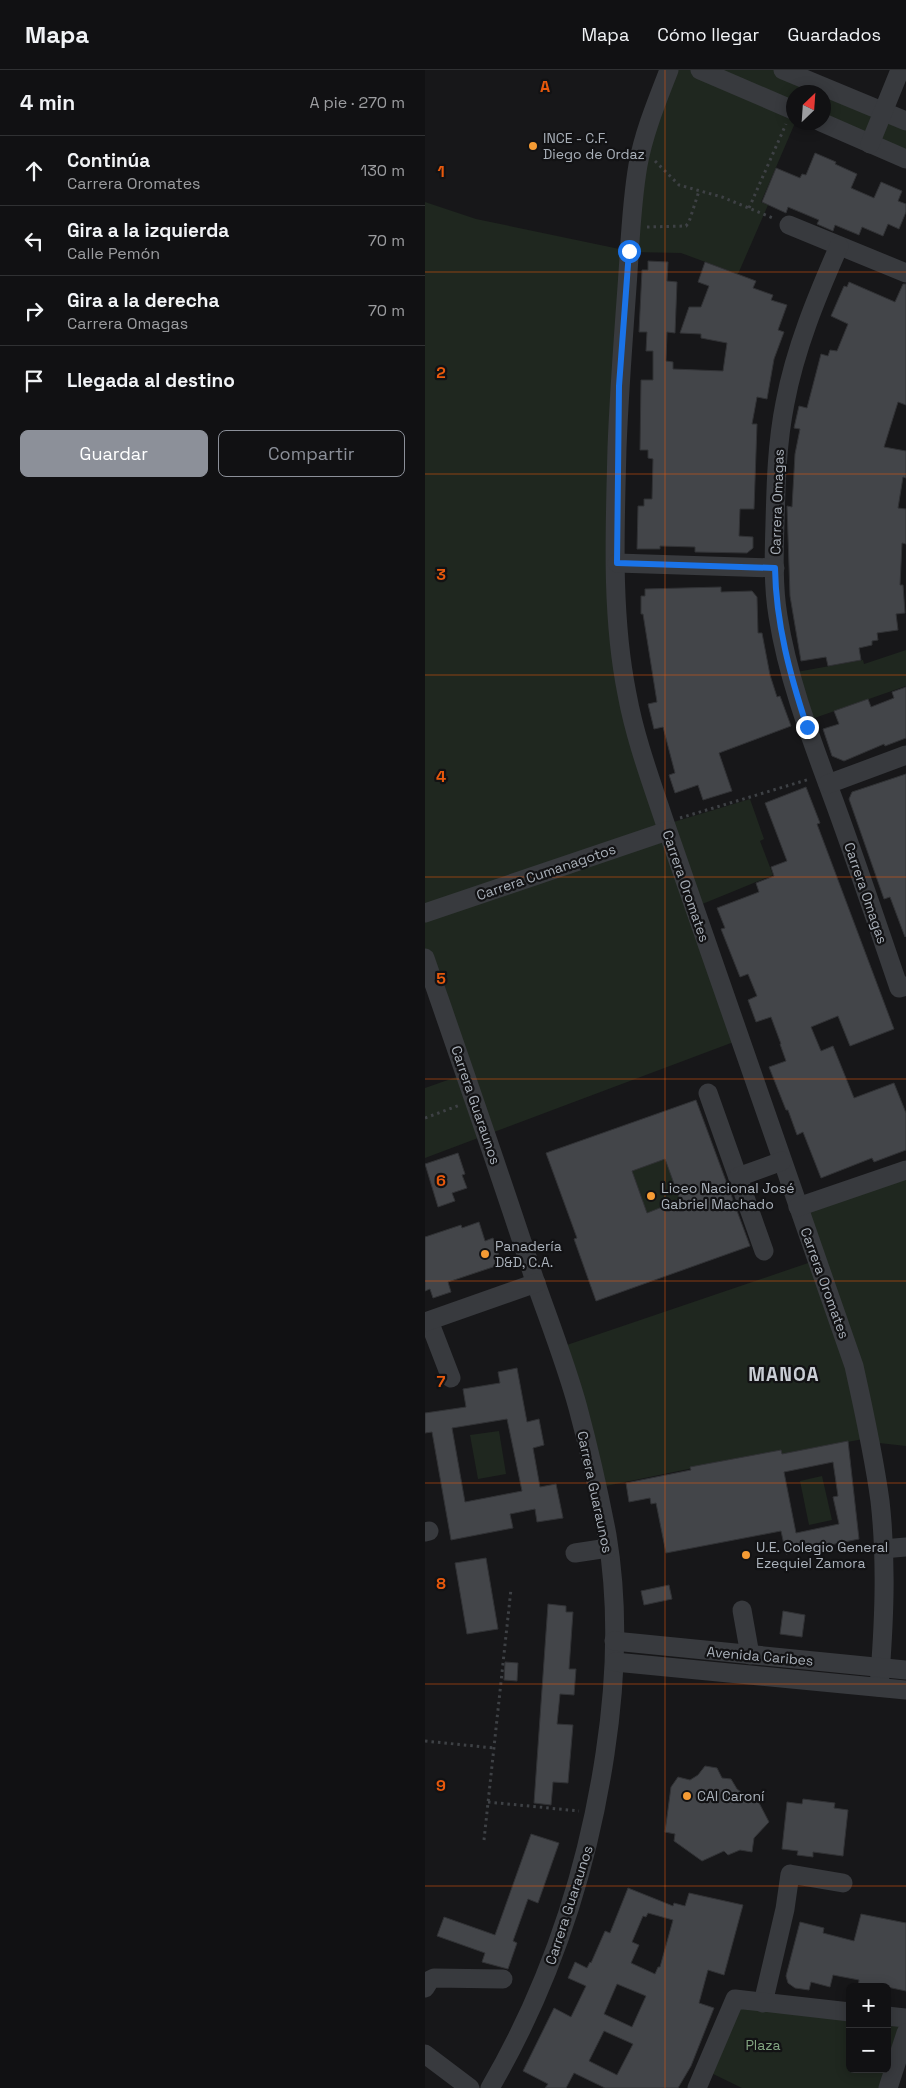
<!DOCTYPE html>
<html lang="es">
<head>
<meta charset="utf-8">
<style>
  body { margin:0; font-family:"Space Grotesk",sans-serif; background:#1e1f21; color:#f1f3f6 }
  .controls { position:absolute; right:15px; bottom:15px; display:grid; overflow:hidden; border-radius:8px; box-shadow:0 2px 12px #0003 }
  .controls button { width:45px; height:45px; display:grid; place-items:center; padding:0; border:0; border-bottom:1px solid #303133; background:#111113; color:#f1f3f6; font:25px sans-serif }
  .compass { position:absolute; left:361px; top:15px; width:45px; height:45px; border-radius:50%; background:#111113; box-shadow:0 2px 12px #0003; rotate:25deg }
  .stop { position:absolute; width:15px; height:15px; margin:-11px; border:4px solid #1a73e8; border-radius:50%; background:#fff }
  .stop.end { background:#1a73e8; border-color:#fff; box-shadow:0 1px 5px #0008 }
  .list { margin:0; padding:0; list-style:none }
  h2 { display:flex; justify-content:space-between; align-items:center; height:65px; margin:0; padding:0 20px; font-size:21px }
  h2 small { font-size:16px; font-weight:400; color:#9c9da0 }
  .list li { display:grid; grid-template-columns:32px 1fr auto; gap:15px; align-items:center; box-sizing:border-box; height:70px; padding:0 20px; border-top:1px solid #303133 }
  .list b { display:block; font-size:19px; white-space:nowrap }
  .list p { margin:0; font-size:16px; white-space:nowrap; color:#9c9da0 }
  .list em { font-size:16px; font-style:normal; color:#9c9da0 }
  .actions { display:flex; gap:10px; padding:15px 20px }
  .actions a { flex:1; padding:11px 0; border:1px solid #8c9099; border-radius:8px; text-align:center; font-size:18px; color:#8c9099 }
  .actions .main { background:#8c9099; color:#fff }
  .icon { flex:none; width:28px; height:28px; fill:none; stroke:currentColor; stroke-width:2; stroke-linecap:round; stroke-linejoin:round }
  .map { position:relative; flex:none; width:481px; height:2018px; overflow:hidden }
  header { display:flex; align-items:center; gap:30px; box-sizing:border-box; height:70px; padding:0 25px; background:#111113; border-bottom:1px solid #303133 }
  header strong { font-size:24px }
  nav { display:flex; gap:28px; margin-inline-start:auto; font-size:18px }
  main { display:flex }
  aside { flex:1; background:#111113 }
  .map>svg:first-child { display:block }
  .green { fill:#1f271f }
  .building { fill:#434549; stroke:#313235; fill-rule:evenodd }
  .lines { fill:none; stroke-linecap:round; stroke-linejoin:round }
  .path { stroke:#3e4145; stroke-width:3; stroke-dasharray:2.5 4; stroke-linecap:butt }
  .minor { stroke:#383a3e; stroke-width:19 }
  .route { stroke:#1a73e8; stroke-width:6 }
  .grid { fill:none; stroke:#e8590c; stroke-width:1; stroke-opacity:0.55 }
  .poi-dot { fill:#f59b34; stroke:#121214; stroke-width:2 }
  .labels { text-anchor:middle; stroke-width:4.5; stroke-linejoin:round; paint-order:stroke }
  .poi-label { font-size:14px; fill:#a9b0b9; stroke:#121214; text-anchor:start }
  .street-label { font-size:14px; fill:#a9b0b9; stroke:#121214 }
  .park-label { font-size:14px; fill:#82a480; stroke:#121214 }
  .district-label { font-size:19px; font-weight:bold; letter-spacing:1px; fill:#caced5; stroke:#121214 }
  .grid-label { font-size:16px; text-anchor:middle; font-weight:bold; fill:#e8590c; stroke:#121214; stroke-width:4.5; stroke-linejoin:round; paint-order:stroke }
</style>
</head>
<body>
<header>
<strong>Mapa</strong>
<nav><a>Mapa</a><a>Cómo llegar</a><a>Guardados</a></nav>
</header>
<main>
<aside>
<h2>4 min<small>A pie · 270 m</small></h2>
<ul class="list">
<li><svg class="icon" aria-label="ahead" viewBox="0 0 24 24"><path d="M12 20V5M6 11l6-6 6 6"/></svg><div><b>Continúa</b><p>Carrera Oromates</p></div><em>130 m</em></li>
<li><svg class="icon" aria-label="left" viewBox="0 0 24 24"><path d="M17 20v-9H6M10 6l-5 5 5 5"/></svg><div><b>Gira a la izquierda</b><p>Calle Pemón</p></div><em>70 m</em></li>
<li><svg class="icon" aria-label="right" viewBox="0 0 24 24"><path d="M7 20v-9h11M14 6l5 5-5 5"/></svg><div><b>Gira a la derecha</b><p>Carrera Omagas</p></div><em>70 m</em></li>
<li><svg class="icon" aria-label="arrive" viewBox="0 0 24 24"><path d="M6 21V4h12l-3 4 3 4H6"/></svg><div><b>Llegada al destino</b></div></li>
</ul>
<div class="actions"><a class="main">Guardar</a><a>Compartir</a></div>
</aside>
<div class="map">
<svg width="481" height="2018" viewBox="0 0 481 2018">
  <rect width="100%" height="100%" fill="#171719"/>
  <!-- green -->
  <g class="green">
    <polygon points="247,0 270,0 368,43 368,52 370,53 336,132 343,135 313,204 256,183 206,182 211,127"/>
    <polygon points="275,0 358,0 481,51 481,89 398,52 398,22 368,22 368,40"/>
    <polygon points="0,132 51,149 204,181 194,317 202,624 314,970 0,1088 0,1018 40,1004 0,888"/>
    <polygon points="481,580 481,616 381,651 366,603 438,590 439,594"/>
    <polygon points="325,729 339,769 335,771 348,805 270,837 242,754"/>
    <polygon points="240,1089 255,1130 222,1143 207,1101"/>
    <polygon points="481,1100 481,1376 445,1372 444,1368 357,1384 356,1380 171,1418 133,1278 392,1190 373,1137"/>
    <polygon points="74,1361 81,1404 53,1409 45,1365"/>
    <polygon points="397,1406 407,1450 384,1455 375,1411"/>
    <polygon points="310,1929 425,1942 425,1999 462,1999 462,1946 481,1948 463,2018 317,2018 280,2000"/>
  </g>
  <!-- building -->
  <g class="building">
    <polygon points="390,83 411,92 410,94 432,104 426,118 449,128 456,112 477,121 473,131 481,134 481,142 474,159 463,154 458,166 437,157 434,165 410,155 408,161 392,154 394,150 363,137 361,143 337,132 351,98 375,108 377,104 381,105"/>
    <polygon points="223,191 243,192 242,211 252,212 250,263 242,262 241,291 248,292 248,299 298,301 302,273 276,268 276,264 255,263 264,237 276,237 284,216 273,212 280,192 331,211 328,218 348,225 346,230 362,235 353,260 359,262 349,289 342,329 332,327 327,354 332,354 329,439 315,439 314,466 328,467 328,478 322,483 270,482 270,477 235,476 235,479 212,479 213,436 219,436 219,429 227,429 228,389 223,388 223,380 215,380 216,310 228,310 228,281 221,281 222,262 214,262 217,200 223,200"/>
    <polygon points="424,212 470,232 478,214 481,214 481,335 473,332 459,377 481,381 481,408 478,407 473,438 481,439 481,474 477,473 475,515 478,515 480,543 471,544 473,560 452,563 453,570 447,571 447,575 434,578 436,590 403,596 401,587 376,591 365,526 362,436 367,437 370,384 375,359 369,358 374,336 382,338 396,284 403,286 405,280 412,281 423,254 406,246 419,216 422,217"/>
    <polygon points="296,517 296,522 327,521 332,527 333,563 337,563 345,605 352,627 355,626 366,656 294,683 307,721 278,730 273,715 250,723 244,705 250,703 238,657 229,659 223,634 232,632 218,544 216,544 216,526 220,526 220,519"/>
    <polygon points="481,617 481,668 460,676 459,674 419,691 407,686 398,659 414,654 409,641 443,629 446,637 469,628 467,622"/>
    <polygon points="481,704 481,866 480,867 465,827 459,829 424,729 427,722"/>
    <polygon points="381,717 395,753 392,754 469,959 425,976 413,946 386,957 396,981 408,976 429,1028 469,1013 481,1043 481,1080 449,1092 447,1088 396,1108 378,1062 372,1065 363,1040 361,1040 344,997 361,991 355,974 356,974 346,947 331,952 323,930 332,926 323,904 315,907 296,859 300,858 292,838 334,822 331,813 349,806 346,797 362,791 340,733"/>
    <path d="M271,1030L325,1176L171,1231L149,1169L152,1168L121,1083ZM240,1089L255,1130L222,1143L207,1101Z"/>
    <polygon points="33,1083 40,1104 37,1105 42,1118 27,1123 30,1131 13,1137 0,1094"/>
    <polygon points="54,1152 60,1171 68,1168 77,1194 23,1212 26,1222 8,1228 5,1219 0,1221 0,1167 36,1155 37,1158"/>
    <path d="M92,1298L102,1352L114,1349L119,1375L108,1378L115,1417L131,1414L138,1448L112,1452L110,1439L85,1444L88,1458L26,1470L7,1362L0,1363V1343L41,1337L38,1319L75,1313L73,1302ZM82,1349L97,1421L40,1432L27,1358Z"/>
    <path d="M423,1371L434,1469L361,1484L356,1461L241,1483L231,1433L226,1434L225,1428L204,1432L201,1413L266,1400L265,1397L356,1380L357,1384ZM408,1392L413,1426L408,1427L414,1454L371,1463L359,1402Z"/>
    <polygon points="61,1488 73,1559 42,1564 30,1493"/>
    <polygon points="244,1515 247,1529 219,1535 216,1521"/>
    <polygon points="123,1534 141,1536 141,1542 148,1542 144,1599 151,1599 149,1625 135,1624 132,1654 148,1655 143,1713 128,1712 126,1735 109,1733"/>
    <polygon points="358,1541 380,1545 377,1567 355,1564"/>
    <polygon points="80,1592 93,1593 92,1611 79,1610"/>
    <polygon points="280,1696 292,1698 297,1708 306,1709 312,1719 320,1725 331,1727 344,1752 329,1768 327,1782 315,1780 303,1785 299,1781 277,1791 249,1771 250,1764 240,1762 246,1717 253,1707 265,1710 273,1705"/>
    <polygon points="378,1729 410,1733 409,1738 423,1740 418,1786 388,1782 388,1787 372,1785 373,1781 357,1779 362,1732 377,1734"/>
    <polygon points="106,1764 134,1773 113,1833 103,1829 88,1871 92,1873 83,1899 57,1892 60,1883 12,1866 19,1847 70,1865"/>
    <path d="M203,1818L248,1836L249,1833L260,1836L264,1823L318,1835L299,1905L283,1900L274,1933L289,1938L266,1996L253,2018H180L149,2003L141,2018H120L123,2014L98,2001L129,1938L146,1947L161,1916L143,1908L150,1892L162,1898L165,1892L166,1893L180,1861L185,1863ZM223,1843L248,1850L235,1897H233L230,1904L206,1893L214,1875L207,1872L218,1846L221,1847ZM192,1914L221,1926L207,1957L179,1944ZM179,1961L208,1974L192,2005L164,1991Z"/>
    <polygon points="436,1844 481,1853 481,1921 462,1917 433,1917 434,1910 408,1905 405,1917 386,1912 384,1920 370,1918 363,1913 361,1906 375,1852 399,1858 398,1863 429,1871"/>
  </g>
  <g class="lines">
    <!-- path -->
    <g class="path">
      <polyline points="230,91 254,115 297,127 350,149"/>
      <polyline points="324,138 361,54"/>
      <polyline points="222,157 261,156 264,152 274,121"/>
      <polyline points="255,748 385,709"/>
      <polyline points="0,1048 35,1035"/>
      <polyline points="0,1671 69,1678"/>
      <polyline points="63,1732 154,1741"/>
      <polyline points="59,1770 86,1519"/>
    </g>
    <!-- minor -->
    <g class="minor">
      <path d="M244,0C232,31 219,62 213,95C206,135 205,177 202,217C198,271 194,325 192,378C190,459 186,544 202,624C210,668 226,711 240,753L429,1296C439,1341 449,1386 455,1431C462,1493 459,1556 454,1617"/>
      <polyline points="275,0 368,40"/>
      <polyline points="358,0 481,51"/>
      <polyline points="396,52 481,89"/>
      <polyline points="445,74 475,0"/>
      <polyline points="364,155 481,203"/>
      <path d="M414,176C392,226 370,279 360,333C352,373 351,413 350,453C349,484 348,516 353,546C363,610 387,671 409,731C432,794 453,856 474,918L481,916"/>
      <polyline points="192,493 350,498"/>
      <polyline points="403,714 481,685"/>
      <polyline points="0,843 242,761"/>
      <path d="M0,888C37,995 74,1101 109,1208C124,1251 141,1294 153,1338C164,1379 174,1423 182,1465C194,1537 191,1612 180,1684C162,1803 126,1913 65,2018"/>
      <polyline points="283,1023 339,1181"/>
      <polyline points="313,1107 357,1091"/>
      <polyline points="373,1137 481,1100"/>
      <polyline points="4,1251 26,1308"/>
      <polyline points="0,1252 111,1213"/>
      <polyline points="0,1462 4,1461"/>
      <polyline points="458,1479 481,1477"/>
      <polyline points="150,1483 183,1478"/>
      <polyline points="317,1540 325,1585"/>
      <polyline points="189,1571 481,1600"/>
      <polyline points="190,1592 481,1620"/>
      <polyline points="0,1918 5,1910 9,1908 78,1909"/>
      <polyline points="338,1933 360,1839 365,1804 418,1813"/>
      <polyline points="462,1946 481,1948"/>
      <polyline points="0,1984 45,2018"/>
      <polyline points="272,2018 310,1929 425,1942"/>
      <polyline points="463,2018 481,1963"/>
    </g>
  </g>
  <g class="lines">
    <!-- route -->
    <path class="route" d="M204,181L194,316L192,493L350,498C351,554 365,605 382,657"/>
  </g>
  <!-- grid -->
  <path class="grid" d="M240,0V2018M0,202H481M0,404H481M0,605H481M0,807H481M0,1009H481M0,1211H481M0,1413H481M0,1614H481M0,1816H481"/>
  <!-- markers -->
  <g class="poi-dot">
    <circle cx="108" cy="76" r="5"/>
    <circle cx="226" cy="1126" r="5"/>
    <circle cx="60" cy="1184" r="5"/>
    <circle cx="321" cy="1485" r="5"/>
    <circle cx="262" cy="1726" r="5"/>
  </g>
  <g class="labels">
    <!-- poi labels -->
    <g class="poi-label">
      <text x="118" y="73">INCE - C.F.<tspan x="118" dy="16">Diego de Ordaz</tspan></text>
      <text x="236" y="1123">Liceo Nacional José<tspan x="236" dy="16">Gabriel Machado</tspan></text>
      <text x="70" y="1181">Panadería<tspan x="70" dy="16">D&amp;D, C.A.</tspan></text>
      <text x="331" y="1482">U.E. Colegio General<tspan x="331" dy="16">Ezequiel Zamora</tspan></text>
      <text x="272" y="1731">CAI Caroní</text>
    </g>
    <!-- street labels -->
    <g class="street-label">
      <text transform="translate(352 432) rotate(-88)" y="5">Carrera Omagas</text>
      <text transform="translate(121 802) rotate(-19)" y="5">Carrera Cumanagotos</text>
      <text transform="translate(261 816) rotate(71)" y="5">Carrera Oromates</text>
      <text transform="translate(441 823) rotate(71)" y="5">Carrera Omagas</text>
      <text transform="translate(51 1035) rotate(71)" y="5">Carrera Guaraunos</text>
      <text transform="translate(400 1213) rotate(70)" y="5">Carrera Oromates</text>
      <text transform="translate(170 1422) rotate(78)" y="5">Carrera Guaraunos</text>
      <text transform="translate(335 1586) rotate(5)" y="5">Avenida Caribes</text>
      <text transform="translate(144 1835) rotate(-72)" y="5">Carrera Guaraunos</text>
    </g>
    <!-- park labels -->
    <g class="park-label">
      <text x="338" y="1980">Plaza</text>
    </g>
    <!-- district labels -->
    <g class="district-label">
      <text x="359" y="1311">MANOA</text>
    </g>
  </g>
  <g class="grid-label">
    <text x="120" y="22">A</text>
    <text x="16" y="107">1</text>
    <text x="16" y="308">2</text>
    <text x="16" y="510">3</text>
    <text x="16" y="712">4</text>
    <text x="16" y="914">5</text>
    <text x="16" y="1116">6</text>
    <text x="16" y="1317">7</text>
    <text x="16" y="1519">8</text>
    <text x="16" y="1721">9</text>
  </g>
</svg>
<div class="controls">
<button>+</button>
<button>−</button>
</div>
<svg class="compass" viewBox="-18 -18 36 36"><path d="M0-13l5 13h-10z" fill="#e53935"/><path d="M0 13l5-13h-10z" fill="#9c9da0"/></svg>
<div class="stop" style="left:204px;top:181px"></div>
<div class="stop end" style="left:382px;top:657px"></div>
</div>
</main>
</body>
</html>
